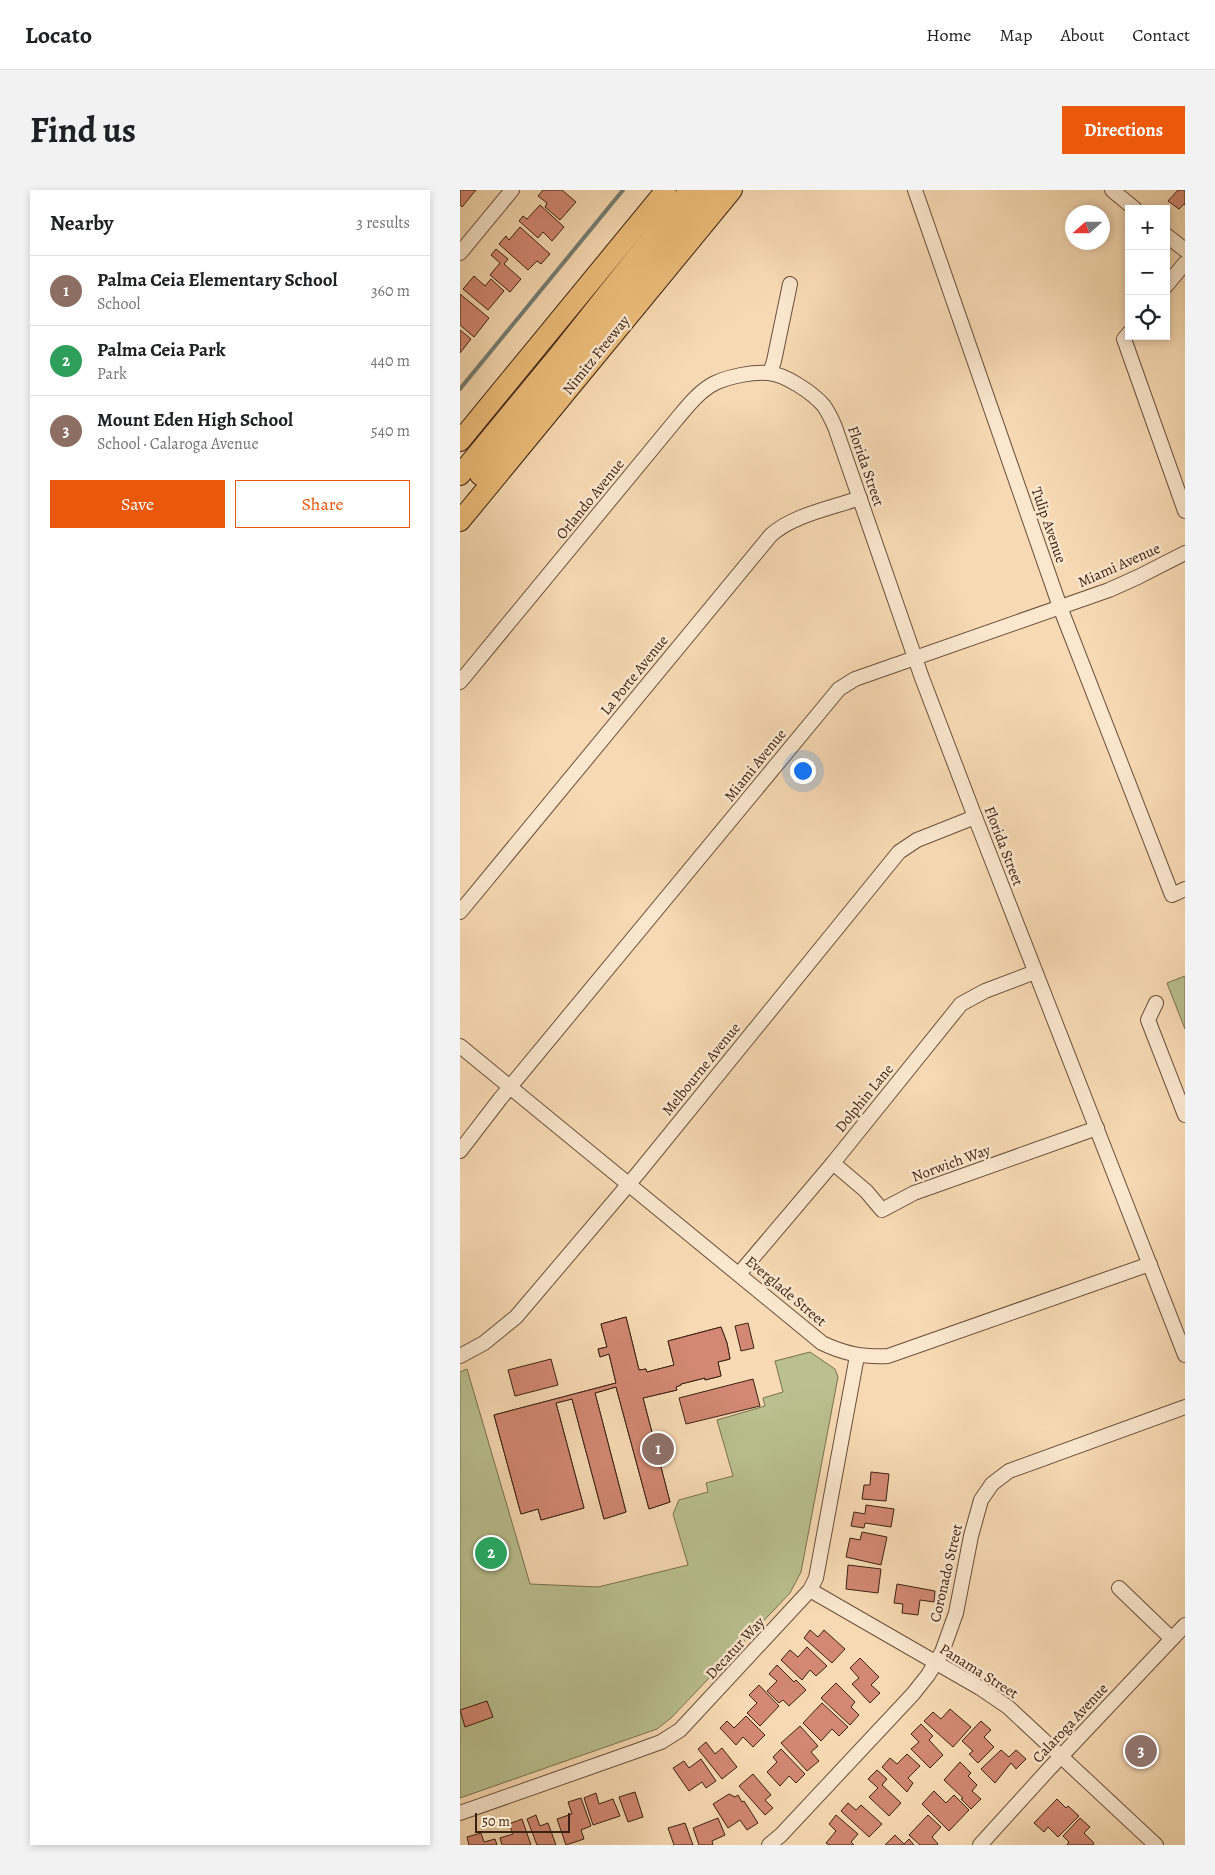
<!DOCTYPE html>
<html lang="en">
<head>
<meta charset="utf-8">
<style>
  body { margin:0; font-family:Alegreya,serif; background:#f2f2f2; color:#202124 }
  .controls { position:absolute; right:15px; top:15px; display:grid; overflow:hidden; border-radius:0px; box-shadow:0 2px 8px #0003 }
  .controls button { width:45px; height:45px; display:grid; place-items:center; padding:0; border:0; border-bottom:1px solid #e0e0e0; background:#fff; color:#202124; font:25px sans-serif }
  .compass { position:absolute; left:605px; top:15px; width:45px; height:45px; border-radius:50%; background:#fff; box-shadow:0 2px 8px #0003; rotate:249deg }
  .scale { position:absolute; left:15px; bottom:12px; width:95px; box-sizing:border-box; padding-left:5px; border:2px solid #3b2213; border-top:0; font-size:14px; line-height:18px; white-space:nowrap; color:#3b2213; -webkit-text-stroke:4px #fae7ce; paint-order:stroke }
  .you { position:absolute; left:342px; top:580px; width:18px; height:18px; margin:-12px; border:4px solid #fff; border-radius:50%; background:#1a73e8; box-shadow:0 0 0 8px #1a73e833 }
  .badge { display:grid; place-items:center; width:32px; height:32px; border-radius:50%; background:#ea580c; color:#fff; font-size:16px; font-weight:700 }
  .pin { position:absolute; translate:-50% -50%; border:2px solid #fff; box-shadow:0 1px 5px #0006 }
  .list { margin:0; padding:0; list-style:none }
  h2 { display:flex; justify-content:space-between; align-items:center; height:65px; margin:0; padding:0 20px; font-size:21px }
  h2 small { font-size:16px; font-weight:400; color:#757577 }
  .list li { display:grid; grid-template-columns:32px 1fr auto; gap:15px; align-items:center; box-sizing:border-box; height:70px; padding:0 20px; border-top:1px solid #e0e0e0 }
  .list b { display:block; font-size:19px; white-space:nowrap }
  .list p { margin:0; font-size:16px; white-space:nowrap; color:#757577 }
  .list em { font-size:16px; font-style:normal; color:#757577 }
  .actions { display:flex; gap:10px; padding:15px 20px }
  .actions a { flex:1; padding:11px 0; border:1px solid #ea580c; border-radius:0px; text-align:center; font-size:18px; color:#ea580c }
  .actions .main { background:#ea580c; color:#fff }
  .icon { flex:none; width:28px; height:28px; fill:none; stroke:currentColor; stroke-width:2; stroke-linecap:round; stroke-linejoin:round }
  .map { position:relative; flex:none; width:725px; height:1655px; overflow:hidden; border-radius:0px }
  header { display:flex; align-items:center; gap:30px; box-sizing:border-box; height:70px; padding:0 25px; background:#fff; border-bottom:1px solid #e0e0e0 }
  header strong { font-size:24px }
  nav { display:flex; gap:28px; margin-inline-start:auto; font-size:18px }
  .intro { display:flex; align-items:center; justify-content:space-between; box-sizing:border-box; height:120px; padding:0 30px }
  h1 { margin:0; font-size:35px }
  .button { padding:12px 22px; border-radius:0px; background:#ea580c; color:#fff; font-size:18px; font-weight:700 }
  main { display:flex; gap:30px; padding:0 30px }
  aside { flex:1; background:#fff; border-radius:0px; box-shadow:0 2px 8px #0003 }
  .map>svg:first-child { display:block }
  .green { fill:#bac08f; stroke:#7a7151 }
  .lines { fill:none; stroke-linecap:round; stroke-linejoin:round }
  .stream { stroke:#767d73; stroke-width:4 }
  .building { fill:#d28872; stroke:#3b2213; fill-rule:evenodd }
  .minor-casing { stroke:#6a503b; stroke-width:16 }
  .highway-casing { stroke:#3b2213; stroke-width:22 }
  .minor { stroke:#fae7ce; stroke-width:14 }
  .highway { stroke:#ecbd7a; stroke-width:20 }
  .labels { text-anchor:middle; stroke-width:5; stroke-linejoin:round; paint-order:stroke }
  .street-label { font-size:15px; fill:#3b2213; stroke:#fae7ce }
</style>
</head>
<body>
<header>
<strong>Locato</strong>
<nav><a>Home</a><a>Map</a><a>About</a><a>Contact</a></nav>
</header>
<div class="intro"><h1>Find us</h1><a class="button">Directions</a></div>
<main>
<aside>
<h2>Nearby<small>3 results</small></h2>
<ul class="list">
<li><span class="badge" style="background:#8d6e63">1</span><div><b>Palma Ceia Elementary School</b><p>School</p></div><em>360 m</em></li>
<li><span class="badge" style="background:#2e9e5b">2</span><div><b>Palma Ceia Park</b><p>Park</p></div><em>440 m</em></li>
<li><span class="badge" style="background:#8d6e63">3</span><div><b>Mount Eden High School</b><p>School · Calaroga Avenue</p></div><em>540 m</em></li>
</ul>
<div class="actions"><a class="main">Save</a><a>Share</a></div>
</aside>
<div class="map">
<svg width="725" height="1655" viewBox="0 0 725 1655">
  <rect width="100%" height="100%" fill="#f7dab3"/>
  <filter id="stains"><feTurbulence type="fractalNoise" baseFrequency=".004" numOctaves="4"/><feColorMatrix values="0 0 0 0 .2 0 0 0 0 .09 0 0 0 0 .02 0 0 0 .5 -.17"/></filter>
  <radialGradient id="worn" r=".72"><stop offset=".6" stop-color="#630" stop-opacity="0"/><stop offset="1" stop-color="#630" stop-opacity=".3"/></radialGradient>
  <!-- green -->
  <g class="green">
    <polygon points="725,786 725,839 707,793"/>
    <polygon points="350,1162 375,1179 378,1187 341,1382 330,1403 211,1528 197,1539 0,1608 0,1182 7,1179 70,1394 138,1397 228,1375 213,1324 219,1310 248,1302 246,1293 273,1286 257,1230 305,1216 303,1208 323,1202 315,1171"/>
  </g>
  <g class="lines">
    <!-- stream -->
    <polyline class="stream" points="0,199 163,0"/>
  </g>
  <!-- building -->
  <g class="building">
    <polygon points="0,0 16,0 2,17 0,15"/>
    <polygon points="83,0 102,0 116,12 100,30 85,17 87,13 78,6"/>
    <polygon points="718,0 725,0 725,15 724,14 719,19 708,11"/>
    <polygon points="80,15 104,37 92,51 83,42 78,48 59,31 63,26 67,29"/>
    <polygon points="60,37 90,64 81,74 77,71 68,80 39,54 46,46 49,50"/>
    <polygon points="36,59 48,69 44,74 61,89 50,102 30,85 40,73 31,65"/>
    <polygon points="14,86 25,96 31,89 44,101 28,120 3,99"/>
    <polygon points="0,104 29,128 14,147 0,135"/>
    <polygon points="0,140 11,149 0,163"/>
    <path d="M166,1127L179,1180L186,1179L187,1182L214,1175L208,1151L261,1137L267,1153L270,1169L258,1172L261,1186L245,1190V1188L221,1194V1195L216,1197L217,1200L183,1208L210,1312L189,1319L156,1197L135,1203L166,1322L144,1329L112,1209L96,1213L124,1318L81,1330L78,1319L61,1324L34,1225L156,1193L149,1164L140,1167L138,1159L147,1157L141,1134ZM74,1219L100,1319L85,1323L59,1223Z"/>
    <polygon points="166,1127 179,1180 186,1179 187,1182 214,1175 208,1151 261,1137 267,1153 270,1169 258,1172 261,1186 245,1190 245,1188 221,1194 221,1195 216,1197 217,1200 183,1208 210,1312 189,1319 156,1197 135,1203 166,1322 144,1329 112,1209 96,1213 124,1318 81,1330 78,1319 61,1324 34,1225 156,1193 149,1164 140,1167 138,1159 147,1157 141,1134"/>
    <polygon points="288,1133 294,1158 281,1161 275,1136"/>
    <polygon points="91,1169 98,1195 55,1206 48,1180"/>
    <polygon points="293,1189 300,1216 226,1234 219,1208"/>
    <polygon points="411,1282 429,1284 426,1311 402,1309 404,1295 410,1295"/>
    <polygon points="406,1315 434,1319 431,1337 405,1333 404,1338 391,1336 394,1322 405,1324"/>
    <polygon points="402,1342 427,1347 421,1375 386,1367 390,1348 400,1350"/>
    <polygon points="388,1375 421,1379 418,1403 386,1399"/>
    <polygon points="437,1394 475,1401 474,1412 460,1410 458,1425 442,1423 443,1414 434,1413"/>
    <polygon points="350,1440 358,1447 364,1440 385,1459 372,1473 344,1448"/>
    <polygon points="347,1457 367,1476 356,1486 350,1480 342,1490 321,1470 330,1460 338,1467"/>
    <polygon points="400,1468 419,1487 411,1495 420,1503 410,1513 392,1494 399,1488 390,1478"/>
    <polygon points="317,1475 334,1492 336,1490 346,1500 329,1516 323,1510 319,1513 307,1501 317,1491 309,1484"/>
    <polygon points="376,1493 395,1512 391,1517 399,1525 390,1535 361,1508"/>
    <polygon points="299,1495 319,1516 300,1536 287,1523 297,1513 289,1505"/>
    <polygon points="27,1511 33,1527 5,1537 0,1520"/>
    <polygon points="362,1513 388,1537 379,1546 372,1539 361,1551 343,1533"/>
    <polygon points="490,1519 511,1537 493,1557 464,1531 473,1522 481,1529"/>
    <polygon points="286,1526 305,1545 293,1557 283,1547 276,1555 260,1538 267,1531 274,1538"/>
    <polygon points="521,1531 531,1540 524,1547 534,1557 518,1573 509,1564 513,1561 502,1551"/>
    <polygon points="461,1534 473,1546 469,1550 483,1565 470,1578 451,1559 459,1552 451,1544"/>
    <polygon points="340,1536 358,1556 351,1562 359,1571 347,1581 321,1553"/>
    <polygon points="246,1552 255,1564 262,1558 277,1577 262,1589 238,1559"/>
    <polygon points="321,1559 345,1584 336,1593 329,1586 320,1596 307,1582 317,1572 313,1567"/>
    <polygon points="541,1560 549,1567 556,1560 566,1569 556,1579 551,1573 535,1593 521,1579"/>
    <polygon points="447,1564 460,1576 448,1588 453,1593 447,1602 422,1577 430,1568 437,1574"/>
    <polygon points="241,1569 256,1591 246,1598 242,1592 229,1601 213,1578 224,1571 229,1578"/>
    <polygon points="500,1572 511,1583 508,1586 517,1595 512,1601 521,1609 511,1619 501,1609 503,1608 484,1590"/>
    <polygon points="417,1580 427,1589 422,1595 441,1613 429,1626 409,1607 418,1598 408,1589"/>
    <polygon points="293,1584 311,1605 305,1610 313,1618 305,1625 279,1596"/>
    <polygon points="474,1601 486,1613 494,1605 509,1620 489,1641 462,1614"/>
    <polygon points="175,1602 183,1627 168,1632 159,1607"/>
    <polygon points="136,1603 139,1614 153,1609 160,1626 133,1635 124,1608"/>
    <polygon points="269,1604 275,1607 278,1605 282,1612 284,1611 298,1633 287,1640 280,1630 268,1638 253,1614"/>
    <polygon points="121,1608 131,1636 121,1640 124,1649 106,1655 97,1629 112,1624 108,1612"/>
    <polygon points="597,1609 606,1618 608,1616 619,1626 598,1647 588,1637 584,1642 574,1633"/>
    <polygon points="388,1613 396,1620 401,1615 422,1634 409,1647 381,1621"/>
    <polygon points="76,1625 80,1636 88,1633 96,1655 77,1655 67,1629"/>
    <polygon points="376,1625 398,1644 391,1652 394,1655 369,1655 366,1653 376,1641 369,1634"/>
    <polygon points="468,1625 481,1637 472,1647 478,1654 477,1655 460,1655 449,1645"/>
    <polygon points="258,1628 265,1645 252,1651 253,1655 239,1655 233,1638"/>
    <polygon points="620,1628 630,1637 624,1643 634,1653 633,1655 607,1655 609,1652 603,1646"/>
    <polygon points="62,1629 71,1655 42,1655 40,1648 53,1644 49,1634"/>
    <polygon points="225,1633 233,1655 214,1655 208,1638"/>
    <polygon points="21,1643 24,1652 35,1649 37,1655 9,1655 7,1647"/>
    <polygon points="435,1645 444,1654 449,1649 454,1655 425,1655"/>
  </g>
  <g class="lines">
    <defs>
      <g id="minor">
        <polyline points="455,0 600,417 712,705 725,699"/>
        <polyline points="652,0 675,19"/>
        <polyline points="706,45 725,60"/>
        <polyline points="0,63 52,0"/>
        <polyline points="706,96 725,73"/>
        <polyline points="669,143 664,149 725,321"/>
        <polyline points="310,183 314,171 330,94"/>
        <path d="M0,492L216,230C227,217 239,201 255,193C270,186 292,182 308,183C325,184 353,203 364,216C368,222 372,230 375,237L462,488L515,627L725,1165"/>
        <path d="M0,722L311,345C333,325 372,318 400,308"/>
        <polyline points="696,813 688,830 725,925"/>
        <path d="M0,856L362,1153C385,1164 402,1167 428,1166L690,1074"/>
        <polyline points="0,961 40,909 379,499 395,489 649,400 678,387 725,363"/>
        <polyline points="373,973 406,1001 422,1020 454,1003 637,938"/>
        <polyline points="279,1084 373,973 501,814 525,801 575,782"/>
        <polyline points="0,1166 24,1153 56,1127 179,982 439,662 457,650 515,627"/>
        <polyline points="659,1398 712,1449"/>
        <polyline points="350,1400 520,1498 548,1517 696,1655"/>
        <polyline points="0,1623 179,1560 201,1552 220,1540 350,1400 356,1388 397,1166"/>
        <polyline points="309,1655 321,1645 453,1504 468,1485 482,1462 496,1423 511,1346 521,1310 532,1294 549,1281 725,1217"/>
        <polyline points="520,1655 589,1579 725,1435"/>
      </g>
      <g id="highway">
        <polyline points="0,251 206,0"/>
        <polyline points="0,285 98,166 230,0"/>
        <polyline points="20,285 253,0"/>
        <polyline points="0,331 272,0"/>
      </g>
    </defs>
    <!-- minor casing -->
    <use href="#minor" class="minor-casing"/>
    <!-- highway casing -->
    <use href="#highway" class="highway-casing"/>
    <!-- minor -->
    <use href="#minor" class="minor"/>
    <!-- highway -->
    <use href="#highway" class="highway"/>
  </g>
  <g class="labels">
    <!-- street labels -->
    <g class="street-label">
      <text transform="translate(136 165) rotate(-51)" y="5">Nimitz Freeway</text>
      <text transform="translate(406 276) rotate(71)" y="5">Florida Street</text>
      <text transform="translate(130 309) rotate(-51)" y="5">Orlando Avenue</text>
      <text transform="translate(589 335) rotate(71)" y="5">Tulip Avenue</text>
      <text transform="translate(659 375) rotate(-24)" y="5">Miami Avenue</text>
      <text transform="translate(174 485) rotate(-51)" y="5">La Porte Avenue</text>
      <text transform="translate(295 575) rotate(-51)" y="5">Miami Avenue</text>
      <text transform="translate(544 656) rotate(69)" y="5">Florida Street</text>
      <text transform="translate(241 879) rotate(-51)" y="5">Melbourne Avenue</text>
      <text transform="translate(404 908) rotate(-51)" y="5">Dolphin Lane</text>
      <text transform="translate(491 973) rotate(-20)" y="5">Norwich Way</text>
      <text transform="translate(326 1101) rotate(40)" y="5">Everglade Street</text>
      <text transform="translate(486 1383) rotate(-77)" y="5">Coronado Street</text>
      <text transform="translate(275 1458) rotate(-47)" y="5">Decatur Way</text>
      <text transform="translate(519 1481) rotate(32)" y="5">Panama Street</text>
      <text transform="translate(610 1533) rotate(-47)" y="5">Calaroga Avenue</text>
    </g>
  </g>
  <rect width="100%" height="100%" filter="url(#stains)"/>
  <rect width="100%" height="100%" fill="url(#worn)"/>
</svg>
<div class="controls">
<button>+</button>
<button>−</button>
<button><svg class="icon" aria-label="locate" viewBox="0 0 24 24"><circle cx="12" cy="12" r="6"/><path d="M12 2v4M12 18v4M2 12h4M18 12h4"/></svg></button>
</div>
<svg class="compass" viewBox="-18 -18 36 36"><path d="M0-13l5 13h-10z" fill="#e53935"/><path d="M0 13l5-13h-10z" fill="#757577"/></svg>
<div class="scale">50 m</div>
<div class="you"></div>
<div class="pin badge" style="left:198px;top:1259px;background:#8d6e63">1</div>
<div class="pin badge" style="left:31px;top:1363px;background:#2e9e5b">2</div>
<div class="pin badge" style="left:681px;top:1561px;background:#8d6e63">3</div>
</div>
</main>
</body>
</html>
